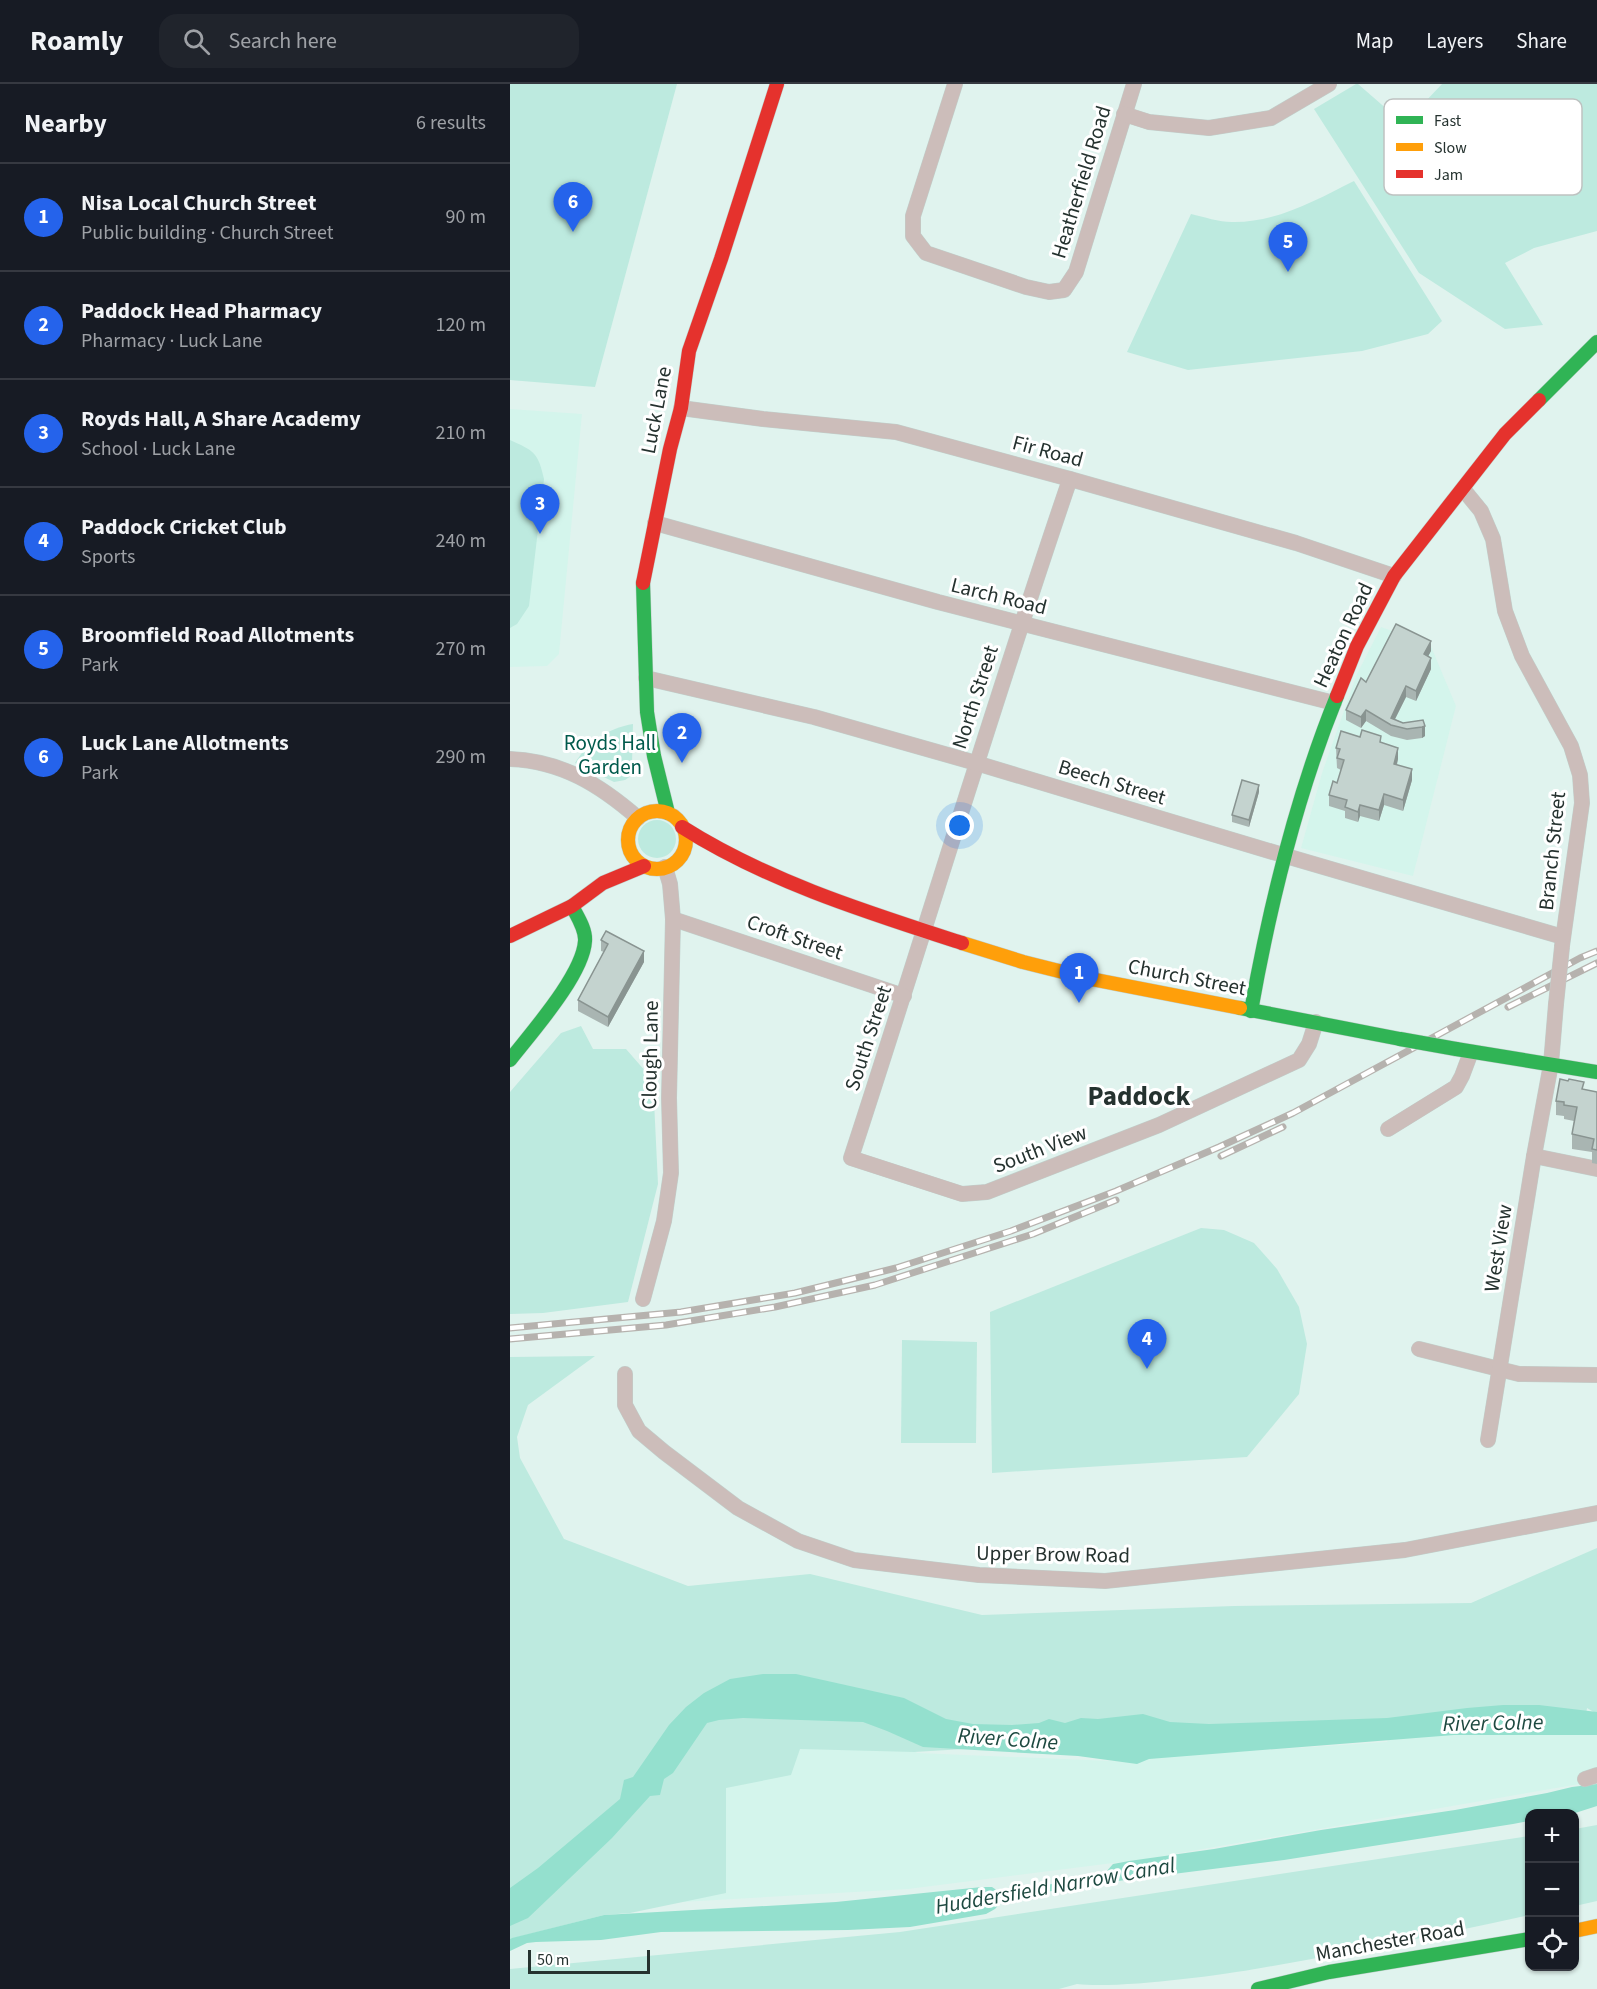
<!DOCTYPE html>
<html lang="en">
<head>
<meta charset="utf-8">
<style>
  body { margin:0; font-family:"Source Sans 3",sans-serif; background:#20242c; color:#f1f3f6 }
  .controls { position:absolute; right:18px; bottom:18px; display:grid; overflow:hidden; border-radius:12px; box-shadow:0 2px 4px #0004 }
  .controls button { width:54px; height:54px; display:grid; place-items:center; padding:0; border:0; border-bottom:2px solid #363941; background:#171b24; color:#f1f3f6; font:30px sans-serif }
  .scale { position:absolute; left:18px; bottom:15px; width:122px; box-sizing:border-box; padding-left:6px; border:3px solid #25322f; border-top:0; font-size:16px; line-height:21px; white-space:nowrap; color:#25322f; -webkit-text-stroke:4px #fff; paint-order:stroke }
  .you { position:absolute; left:450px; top:742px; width:21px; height:21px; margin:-15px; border:4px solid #fff; border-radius:50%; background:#1a73e8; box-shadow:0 0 0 9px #1a73e833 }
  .badge { display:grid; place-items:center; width:39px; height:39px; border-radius:50%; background:#2563eb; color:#fff; font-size:20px; font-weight:700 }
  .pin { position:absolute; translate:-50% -50px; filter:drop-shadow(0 2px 3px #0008) }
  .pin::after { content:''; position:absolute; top:32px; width:21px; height:18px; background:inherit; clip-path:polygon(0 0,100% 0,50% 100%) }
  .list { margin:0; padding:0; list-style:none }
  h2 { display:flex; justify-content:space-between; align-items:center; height:78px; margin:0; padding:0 24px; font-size:26px }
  h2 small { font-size:20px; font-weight:400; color:#9ea1a6 }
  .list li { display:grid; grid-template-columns:39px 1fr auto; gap:18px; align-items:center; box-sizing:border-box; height:108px; padding:0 24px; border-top:2px solid #363941 }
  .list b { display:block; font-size:22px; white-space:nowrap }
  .list p { margin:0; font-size:20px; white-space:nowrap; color:#9ea1a6 }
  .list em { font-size:20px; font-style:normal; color:#9ea1a6 }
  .icon { flex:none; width:33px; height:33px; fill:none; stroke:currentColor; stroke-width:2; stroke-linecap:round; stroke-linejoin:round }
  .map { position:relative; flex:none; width:1087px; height:1905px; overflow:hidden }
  header { display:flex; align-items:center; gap:36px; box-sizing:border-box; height:84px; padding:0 30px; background:#171b24; border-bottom:2px solid #363941 }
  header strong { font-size:28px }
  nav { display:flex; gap:33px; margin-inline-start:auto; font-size:21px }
  .search { width:420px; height:54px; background:#20242c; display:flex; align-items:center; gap:15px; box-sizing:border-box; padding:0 21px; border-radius:18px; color:#9ea1a6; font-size:22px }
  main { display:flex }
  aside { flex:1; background:#171b24 }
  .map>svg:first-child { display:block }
  .built { fill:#d4f5ec }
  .green { fill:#bdeadf }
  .water { fill:#94e0ce }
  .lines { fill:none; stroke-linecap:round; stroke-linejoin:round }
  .street-casing { stroke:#c0cfcb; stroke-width:16 }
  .fast-casing { stroke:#c0cfcb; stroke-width:15 }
  .slow-casing { stroke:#c0cfcb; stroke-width:15 }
  .jam-casing { stroke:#c0cfcb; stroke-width:15 }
  .street { stroke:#ccbdba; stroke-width:15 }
  .fast { stroke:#30b455; stroke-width:14 }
  .slow { stroke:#ff9f0a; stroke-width:14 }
  .jam { stroke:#e5322d; stroke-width:14 }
  .rail-casing { stroke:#b6b2ae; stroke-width:7 }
  .rail { stroke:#fff; stroke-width:4.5; stroke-dasharray:14; stroke-linecap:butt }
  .street-bridge-casing { stroke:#c0cfcb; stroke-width:16; stroke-linecap:butt }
  .fast-bridge-casing { stroke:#c0cfcb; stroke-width:15; stroke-linecap:butt }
  .street-bridge { stroke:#ccbdba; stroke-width:15 }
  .fast-bridge { stroke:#30b455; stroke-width:14 }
  .wall { fill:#a9b5b2 }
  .shaded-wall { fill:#899491 }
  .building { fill:#c4d3cf; stroke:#899491; stroke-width:1.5 }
  .labels { text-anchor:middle; stroke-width:6; stroke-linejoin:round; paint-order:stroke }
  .street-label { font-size:21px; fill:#25322f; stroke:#fff }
  .park-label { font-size:21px; fill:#005a4c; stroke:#fff }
  .water-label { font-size:22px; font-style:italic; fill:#1d4940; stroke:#fff }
  .district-label { font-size:27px; font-weight:bold; fill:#25322f; stroke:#fff }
  .key { fill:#fff; stroke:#bec2c1; stroke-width:1.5 }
  .key-label { font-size:16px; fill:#25322f }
</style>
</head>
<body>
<header>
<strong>Roamly</strong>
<div class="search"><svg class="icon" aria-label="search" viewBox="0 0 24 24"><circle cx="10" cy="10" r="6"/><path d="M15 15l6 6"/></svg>Search here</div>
<nav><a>Map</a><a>Layers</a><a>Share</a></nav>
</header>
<main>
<aside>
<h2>Nearby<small>6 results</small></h2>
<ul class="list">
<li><span class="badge">1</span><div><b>Nisa Local Church Street</b><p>Public building · Church Street</p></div><em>90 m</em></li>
<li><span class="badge">2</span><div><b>Paddock Head Pharmacy</b><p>Pharmacy · Luck Lane</p></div><em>120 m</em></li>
<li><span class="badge">3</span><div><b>Royds Hall, A Share Academy</b><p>School · Luck Lane</p></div><em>210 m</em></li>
<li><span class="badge">4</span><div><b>Paddock Cricket Club</b><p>Sports</p></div><em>240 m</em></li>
<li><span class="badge">5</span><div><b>Broomfield Road Allotments</b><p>Park</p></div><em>270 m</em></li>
<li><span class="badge">6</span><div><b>Luck Lane Allotments</b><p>Park</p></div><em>290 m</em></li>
</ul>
</aside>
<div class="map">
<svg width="1087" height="1905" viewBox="0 0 1087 1905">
  <rect width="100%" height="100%" fill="#e0f3ee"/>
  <!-- built -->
  <g class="built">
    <polygon points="0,325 72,330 49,570 37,582 0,583"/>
    <polygon points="871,543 920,560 946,622 903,792 791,764 812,689 847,590"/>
    <polygon points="302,1628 408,1669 625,1678 633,1674 877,1658 880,1650 1087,1650 1087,1697 635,1775 398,1805 119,1821 58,1790"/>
  </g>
  <!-- green -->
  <g class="green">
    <polygon points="0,0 167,0 85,303 0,296"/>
    <polygon points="846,0 848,0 894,40 932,0 1087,0 1087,147 1024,164 995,179 1033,241 995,245 909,189 804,25"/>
    <path d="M844,97L932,237L918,250L852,267L678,286L617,268L681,130C694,133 709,138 722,138C766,139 806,116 844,97Z"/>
    <path d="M0,356C24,367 28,368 34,395L19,522L7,540L0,544Z"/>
    <path d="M123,640L122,681L121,692L115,696L104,698L65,679C78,657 99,644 123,640Z"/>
    <circle cx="147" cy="755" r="19"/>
    <polygon points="71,942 83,965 116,965 143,996 148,1100 118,1218 33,1229 0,1230 0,1008 51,949"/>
    <polygon points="691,1144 714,1146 744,1159 767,1185 789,1223 797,1260 789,1310 737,1373 482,1389 480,1228"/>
    <polygon points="392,1256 467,1258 466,1359 391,1359"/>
    <polygon points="85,1272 18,1321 7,1353 10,1374 54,1455 178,1502 300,1490 472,1531 724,1522 961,1519 1087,1464 1087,1630 1077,1624 1076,1631 749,1647 404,1668 290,1665 281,1691 216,1704 216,1809 120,1829 94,1831 0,1855 0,1273"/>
    <polygon points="1087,1741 1087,1817 1065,1822 1065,1745"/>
    <path d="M1019,1752V1831C930,1851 841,1868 751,1884C707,1892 605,1905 567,1900L549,1905H0V1885L390,1848Z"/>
  </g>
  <!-- water -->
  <g class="water">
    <polygon points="253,1590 286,1590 394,1614 436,1635 463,1640 502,1641 529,1639 539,1635 555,1639 571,1634 588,1635 633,1630 660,1638 699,1640 877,1634 957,1624 993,1621 1029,1621 1087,1628 1087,1651 944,1651 639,1675 627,1680 568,1672 413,1663 377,1647 353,1638 233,1634 209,1636 197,1639 163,1689 154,1695 150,1711 140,1712 102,1754 18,1834 0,1842 0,1804 28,1784 110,1715 114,1696 123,1693 159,1641 176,1623 194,1609 220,1595"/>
    <polygon points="1087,1700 1087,1722 1062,1730 1020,1730 1019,1737 1003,1740 774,1776 584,1800 494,1815 485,1825 476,1830 400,1843 338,1846 151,1848 91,1856 26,1858 17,1859 0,1867 0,1855 2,1854 94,1831 326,1818 472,1803 482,1803 491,1809 582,1793 596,1788 603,1780 619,1777 704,1765 811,1746 945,1726 1037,1709 1062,1703"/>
  </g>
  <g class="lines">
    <defs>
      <g id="street">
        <polyline points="445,0 403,132 403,152 416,169 516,203 539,208 554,206 566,188 624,0"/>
        <polyline points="614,30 639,38 699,44 761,34 819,0"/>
        <polyline points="171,324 253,335 386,348 560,395 786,459 884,492"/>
        <path d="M560,395C483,620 415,848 341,1074L452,1110L477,1108L649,1041L789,976L799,960L806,938"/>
        <polyline points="953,405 971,427 983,455 995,527 1012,572 1061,662 1070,691 1072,719 1052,862"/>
        <polyline points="145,439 428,518 824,619"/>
        <polyline points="136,594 304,633 466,679 776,772 1053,853"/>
        <path d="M0,675C52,677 90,701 128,734"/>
        <polyline points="163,835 394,912"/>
        <polyline points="878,1045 946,1003 952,992 961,968"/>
        <polyline points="1024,1072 1087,1085"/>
        <polyline points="133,1215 154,1137 161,1089 159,1014 163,835 160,800 155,783"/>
        <polyline points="909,1265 1009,1290 1087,1291"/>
        <polyline points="115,1290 115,1321 129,1347 154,1368 228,1424 288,1457 344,1476 469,1491 595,1497 895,1466 1087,1429"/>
        <polyline points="978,1356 1024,1072 1041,980 1046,920"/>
        <polyline points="1075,1695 1087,1691"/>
      </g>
      <g id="fast">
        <polyline points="1029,316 1087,258"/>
        <polyline points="133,499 137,628 144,672 158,729"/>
        <polyline points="730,924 890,955"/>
        <path d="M741,927C760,820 786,713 827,612"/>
        <polyline points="946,965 1087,988"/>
        <path d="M0,976C21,949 73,891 75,857C76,845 67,832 62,822"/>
        <polyline points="748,1905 819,1888 1020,1855"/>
      </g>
      <g id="slow">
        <circle cx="147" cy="756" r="29"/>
        <polyline points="452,859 513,878 581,895 730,924"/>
        <polyline points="1064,1847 1087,1842"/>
      </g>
      <g id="jam">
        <polyline points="133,499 160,365 171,324 179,267 211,175 267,0"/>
        <polyline points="827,612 847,562 884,492 995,350 1029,316"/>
        <path d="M172,743C257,797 356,828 452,859"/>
        <polyline points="0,852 62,822 93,799 134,782"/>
      </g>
    </defs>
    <!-- street casing -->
    <use href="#street" class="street-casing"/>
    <!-- fast casing -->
    <use href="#fast" class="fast-casing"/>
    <!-- slow casing -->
    <use href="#slow" class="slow-casing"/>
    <!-- jam casing -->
    <use href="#jam" class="jam-casing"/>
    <!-- street -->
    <use href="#street" class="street"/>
    <!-- fast -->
    <use href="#fast" class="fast"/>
    <!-- slow -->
    <use href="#slow" class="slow"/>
    <!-- jam -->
    <use href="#jam" class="jam"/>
    <defs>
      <g id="rail">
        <polyline points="998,923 1087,879"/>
        <polyline points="711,1072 773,1043"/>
        <polyline points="0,1244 171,1228 285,1209 386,1184 501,1147 606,1107 709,1063 783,1029 1070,874 1087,867"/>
        <polyline points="0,1255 156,1241 265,1223 365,1201 523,1150 606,1116"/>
      </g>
    </defs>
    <!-- rail casing -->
    <use href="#rail" class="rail-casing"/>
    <!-- rail -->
    <use href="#rail" class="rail"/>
    <defs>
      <polyline id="street-bridge" points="1046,920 1052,863"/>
      <polyline id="fast-bridge" points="890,955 946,965"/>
    </defs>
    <!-- street-bridge casing -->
    <use href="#street-bridge" class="street-bridge-casing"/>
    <!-- fast-bridge casing -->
    <use href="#fast-bridge" class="fast-bridge-casing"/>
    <!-- street-bridge -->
    <use href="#street-bridge" class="street-bridge"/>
    <!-- fast-bridge -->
    <use href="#fast-bridge" class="fast-bridge"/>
  </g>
  <!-- wall -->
  <g class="wall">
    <polygon points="921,567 918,572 921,585 906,617 896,613 885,635 893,639 913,636 915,652 912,654 897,656 881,652 856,637 851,644 836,636 836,626 856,598"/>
    <polygon points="850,653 871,659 888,675 887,681 902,696 893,727 874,721 869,737 850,732 848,738 835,734 835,727 819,722 819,711 827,699 831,686 827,684 826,664"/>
    <polygon points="749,708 739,743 722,738 722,731"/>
    <polygon points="91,856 134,878 98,943 68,927 68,916 94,868 91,867"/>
    <polygon points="1074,1006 1087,1008 1087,1080 1082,1079 1082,1068 1062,1065 1062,1050 1064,1037 1054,1035 1054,1032 1046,1031 1046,1017"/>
  </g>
  <!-- shaded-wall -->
  <g class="shaded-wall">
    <polygon points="921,557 921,567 914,580 914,570"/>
    <polygon points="921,574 921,585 906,617 906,607"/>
    <polygon points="896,602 896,613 882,641 881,634"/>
    <polygon points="856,626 856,637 851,644 851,633"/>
    <polygon points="915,642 915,652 912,654 912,643"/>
    <polygon points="888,664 888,675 884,690 884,680"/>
    <polygon points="902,685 902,696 893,727 893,716"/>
    <polygon points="749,701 749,708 739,743 739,736"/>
    <polygon points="874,710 874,721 869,737 869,726"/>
    <polygon points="850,721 850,732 848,738 848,728"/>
    <polygon points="134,867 134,878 98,943 98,933"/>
  </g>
  <!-- building -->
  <g class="building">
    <polygon points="886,540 921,557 914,570 921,574 906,607 896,602 881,634 893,639 913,636 915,642 912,643 897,645 881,641 856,626 851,633 836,626 851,594 856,598"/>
    <polygon points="852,646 871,652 870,658 888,664 884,680 902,685 893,716 874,710 869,726 850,721 848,728 835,723 837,716 819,711 823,697 827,699 834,676 827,674 830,665 826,664 831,647 850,653"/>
    <polygon points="732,696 749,701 739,736 722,731"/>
    <polygon points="96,847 134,867 98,933 68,916 98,860 91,856"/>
    <polygon points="1050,995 1058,997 1059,995 1074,998 1072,1005 1087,1008 1087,1066 1082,1065 1084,1055 1062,1050 1067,1023 1054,1021 1054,1018 1046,1017"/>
  </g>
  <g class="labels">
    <!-- street labels -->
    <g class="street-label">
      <text transform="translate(571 98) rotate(-73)" y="7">Heatherfield Road</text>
      <text transform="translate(146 326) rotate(-79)" y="7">Luck Lane</text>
      <text transform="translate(538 367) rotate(15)" y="7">Fir Road</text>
      <text transform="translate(489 512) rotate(14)" y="7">Larch Road</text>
      <text transform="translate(833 551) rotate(-65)" y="7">Heaton Road</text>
      <text transform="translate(465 613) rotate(-72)" y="7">North Street</text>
      <text transform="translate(602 698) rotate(17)" y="7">Beech Street</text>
      <text transform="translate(1042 767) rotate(-84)" y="7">Branch Street</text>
      <text transform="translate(285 853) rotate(19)" y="7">Croft Street</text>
      <text transform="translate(677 893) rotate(11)" y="7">Church Street</text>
      <text transform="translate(358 954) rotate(-72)" y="7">South Street</text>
      <text transform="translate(140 971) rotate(-89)" y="7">Clough Lane</text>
      <text transform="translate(530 1065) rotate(-21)" y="7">South View</text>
      <text transform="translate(988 1164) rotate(-81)" y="7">West View</text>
      <text transform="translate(543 1470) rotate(1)" y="7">Upper Brow Road</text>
      <text transform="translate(880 1857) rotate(-10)" y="7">Manchester Road</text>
    </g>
    <!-- park labels -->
    <g class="park-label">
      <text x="100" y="666">Royds Hall<tspan x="100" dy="24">Garden</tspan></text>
    </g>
    <!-- water labels -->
    <g class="water-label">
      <text transform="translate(983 1638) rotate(-1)" y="8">River Colne</text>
      <text transform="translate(498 1654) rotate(4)" y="8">River Colne</text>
      <text transform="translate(545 1801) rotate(-10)" y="8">Huddersfield Narrow Canal</text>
    </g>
    <!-- district labels -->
    <g class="district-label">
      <text x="629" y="1021">Paddock</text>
    </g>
  </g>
  <!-- legend -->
  <rect x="874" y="15" width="198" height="96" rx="9" class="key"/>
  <rect x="886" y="32" width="27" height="8" fill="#30b455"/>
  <rect x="886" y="59" width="27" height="8" fill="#ff9f0a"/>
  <rect x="886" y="86" width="27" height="8" fill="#e5322d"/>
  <g class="key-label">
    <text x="924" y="42">Fast</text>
    <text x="924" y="69">Slow</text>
    <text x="924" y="96">Jam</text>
  </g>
</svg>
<div class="controls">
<button>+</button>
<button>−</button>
<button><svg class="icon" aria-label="locate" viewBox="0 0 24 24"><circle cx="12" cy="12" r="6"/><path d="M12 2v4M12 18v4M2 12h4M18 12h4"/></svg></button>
</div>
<div class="scale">50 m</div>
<div class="you"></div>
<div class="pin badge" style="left:569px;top:919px">1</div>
<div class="pin badge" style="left:172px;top:679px">2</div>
<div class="pin badge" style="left:30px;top:450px">3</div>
<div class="pin badge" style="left:637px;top:1285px">4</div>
<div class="pin badge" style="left:778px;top:188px">5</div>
<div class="pin badge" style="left:63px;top:148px">6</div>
</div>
</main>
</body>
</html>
